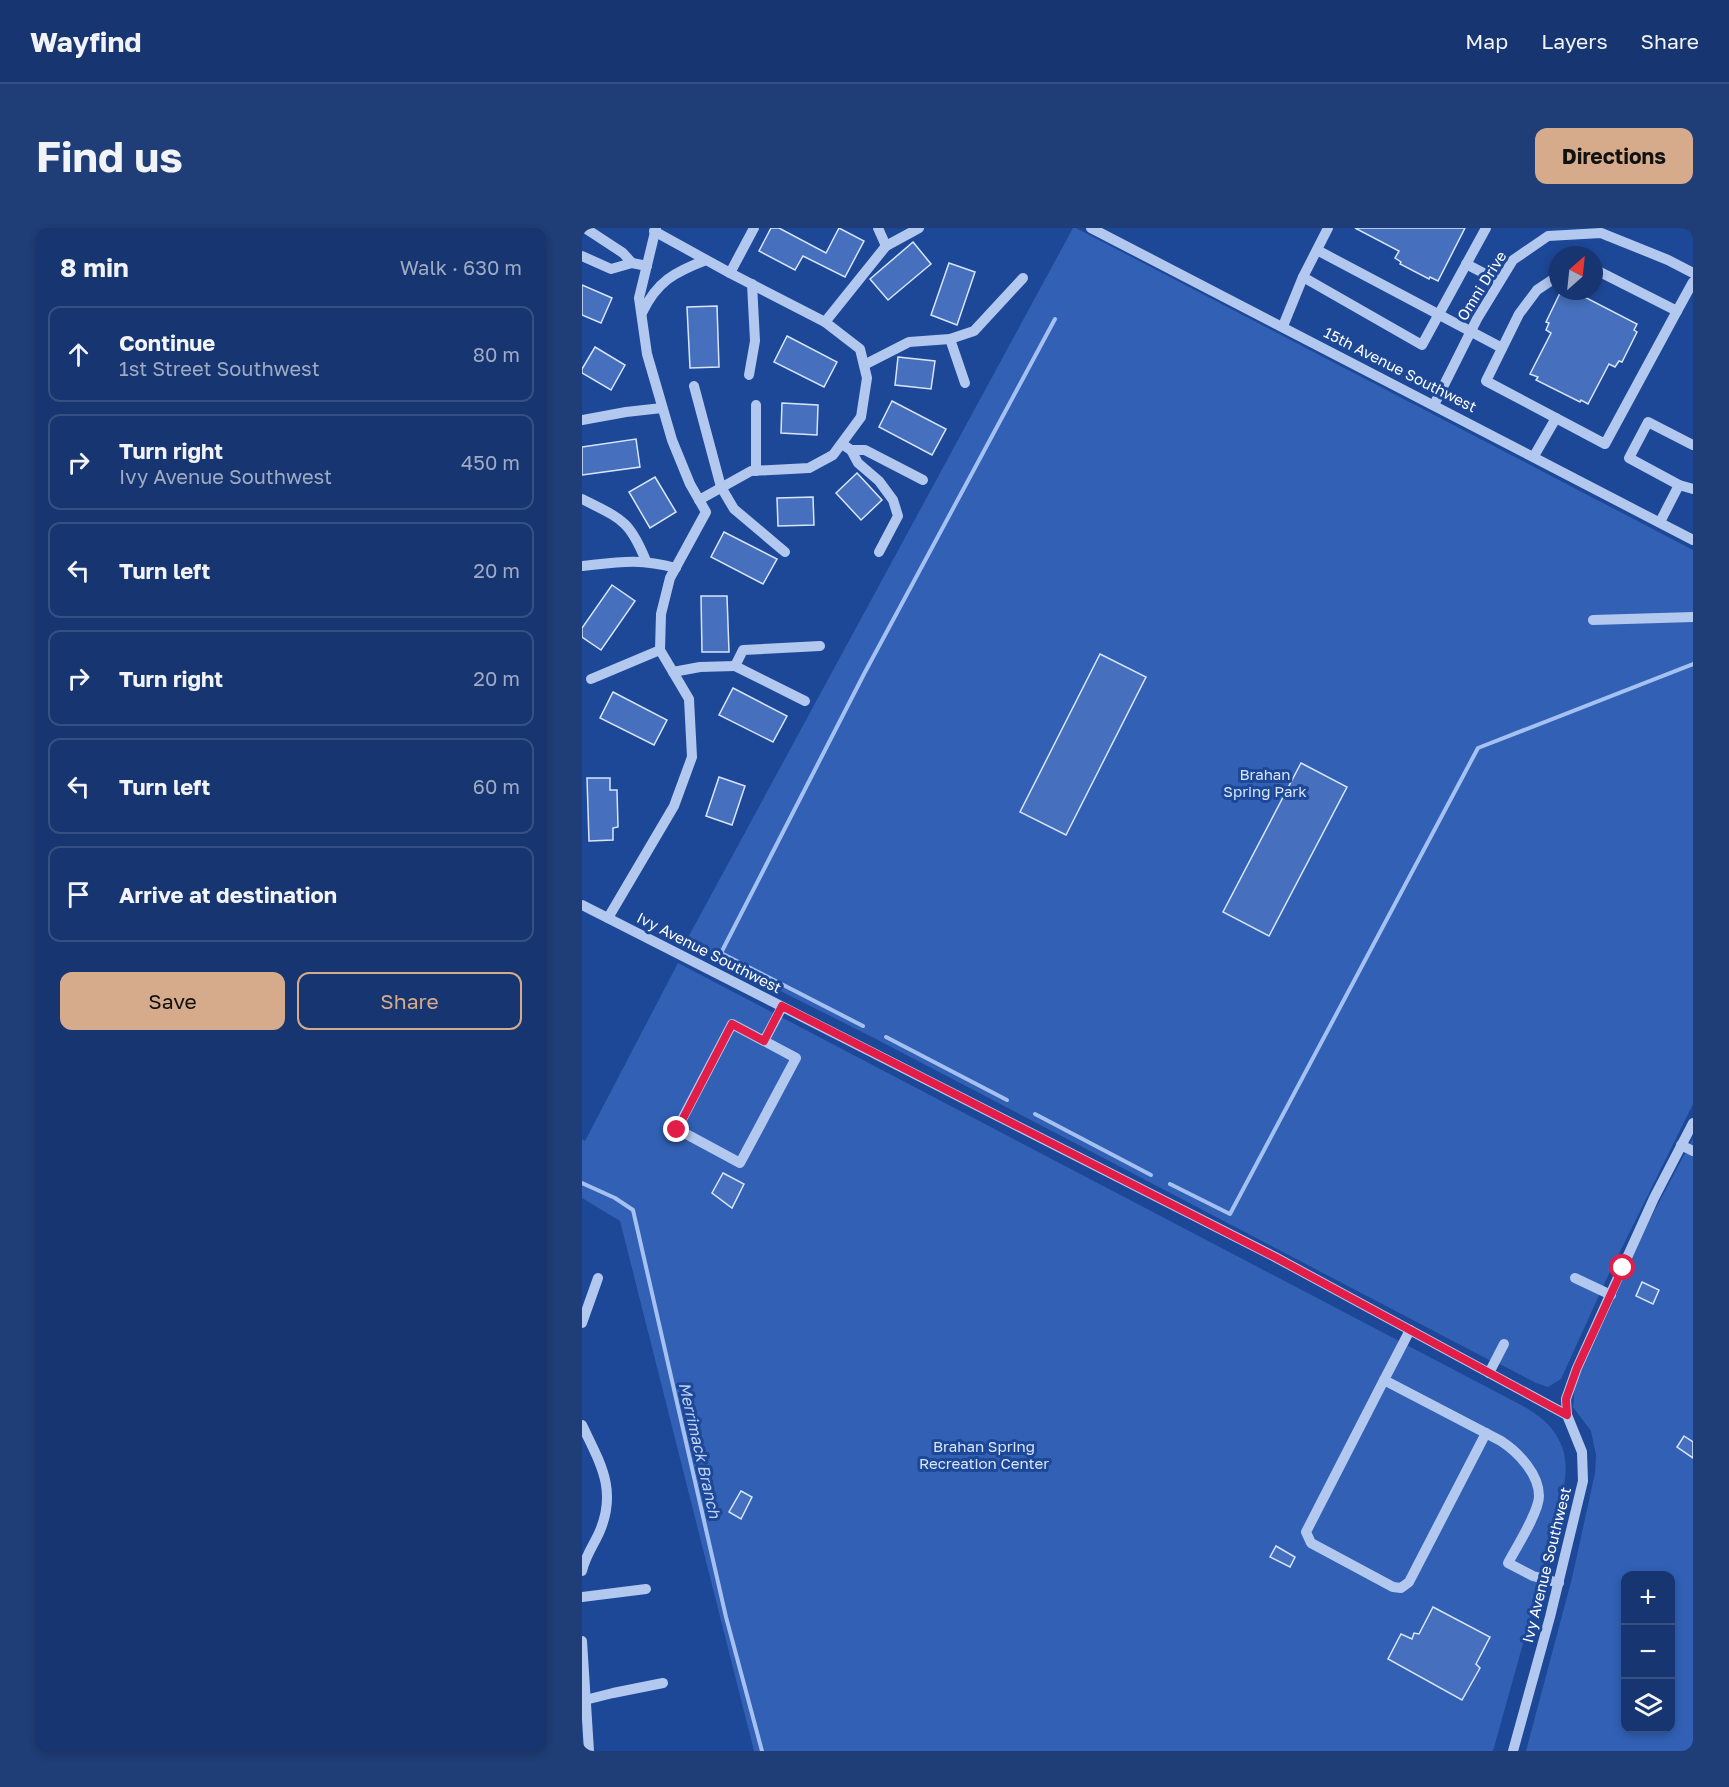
<!DOCTYPE html>
<html lang="en">
<head>
<meta charset="utf-8">
<style>
  body { margin:0; font-family:"Golos Text",sans-serif; background:#1f3d76; color:#f1f3f6 }
  .controls { position:absolute; right:18px; bottom:18px; display:grid; overflow:hidden; border-radius:12px; box-shadow:0 3px 9px #0003 }
  .controls button { width:54px; height:54px; display:grid; place-items:center; padding:0; border:0; border-bottom:2px solid #355084; background:#163571; color:#f1f3f6; font:30px sans-serif }
  .compass { position:absolute; left:967px; top:18px; width:54px; height:54px; border-radius:50%; background:#163571; box-shadow:0 3px 9px #0003; rotate:27deg }
  .stop { position:absolute; width:18px; height:18px; margin:-14px; border:4px solid #e11d48; border-radius:50%; background:#fff }
  .stop.end { background:#e11d48; border-color:#fff; box-shadow:0 2px 6px #0008 }
  .list { margin:0; padding:0; list-style:none }
  h2 { display:flex; justify-content:space-between; align-items:center; height:78px; margin:0; padding:0 24px; font-size:26px }
  h2 small { font-size:20px; font-weight:400; color:#9eabc3 }
  .list li { display:grid; grid-template-columns:39px 1fr auto; gap:18px; align-items:center; box-sizing:border-box; height:96px; margin:0 12px 12px; padding:0 12px; border:2px solid #355084; border-radius:12px }
  .list b { display:block; font-size:22px; white-space:nowrap }
  .list p { margin:0; font-size:20px; white-space:nowrap; color:#9eabc3 }
  .list em { font-size:20px; font-style:normal; color:#9eabc3 }
  .actions { display:flex; gap:12px; padding:18px 24px }
  .actions a { flex:1; padding:14px 0; border:2px solid #d6ab8b; border-radius:12px; text-align:center; font-size:21px; color:#d6ab8b }
  .actions .main { background:#d6ab8b; color:#111 }
  .icon { flex:none; width:33px; height:33px; fill:none; stroke:currentColor; stroke-width:2; stroke-linecap:round; stroke-linejoin:round }
  .map { position:relative; flex:none; width:1111px; height:1523px; overflow:hidden; border-radius:12px }
  header { display:flex; align-items:center; gap:36px; box-sizing:border-box; height:84px; padding:0 30px; background:#163571; border-bottom:2px solid #355084 }
  header strong { font-size:28px }
  nav { display:flex; gap:33px; margin-inline-start:auto; font-size:21px }
  .intro { display:flex; align-items:center; justify-content:space-between; box-sizing:border-box; height:144px; padding:0 36px }
  h1 { margin:0; font-size:42px }
  .button { padding:15px 27px; border-radius:12px; background:#d6ab8b; color:#111; font-size:21px; font-weight:700 }
  main { display:flex; gap:36px; padding:0 36px }
  aside { flex:1; background:#163571; border-radius:12px; box-shadow:0 3px 9px #0003 }
  .map>svg:first-child { display:block }
  .green { fill:#3160b4; fill-rule:evenodd }
  .lines { fill:none; stroke-linecap:round; stroke-linejoin:round }
  .stream { stroke:#a5c1f1; stroke-width:4 }
  .building { fill:#4670bd; stroke:#d8e5fb; stroke-width:1.5 }
  .minor { stroke:#b2c8ef; stroke-width:10 }
  .route { stroke:#e11d48; stroke-width:8 }
  .labels { text-anchor:middle; stroke-width:6; stroke-linejoin:round; paint-order:stroke }
  .street-label { font-size:15px; fill:#fff; stroke:#1d4797 }
  .park-label { font-size:15px; fill:#d8e5fb; stroke:#1d4797 }
  .water-label { font-size:16px; font-style:italic; fill:#bed2f6; stroke:#1d4797 }
</style>
</head>
<body>
<header>
<strong>Wayfind</strong>
<nav><a>Map</a><a>Layers</a><a>Share</a></nav>
</header>
<div class="intro"><h1>Find us</h1><a class="button">Directions</a></div>
<main>
<aside>
<h2>8 min<small>Walk · 630 m</small></h2>
<ul class="list">
<li><svg class="icon" aria-label="ahead" viewBox="0 0 24 24"><path d="M12 20V5M6 11l6-6 6 6"/></svg><div><b>Continue</b><p>1st Street Southwest</p></div><em>80 m</em></li>
<li><svg class="icon" aria-label="right" viewBox="0 0 24 24"><path d="M7 20v-9h11M14 6l5 5-5 5"/></svg><div><b>Turn right</b><p>Ivy Avenue Southwest</p></div><em>450 m</em></li>
<li><svg class="icon" aria-label="left" viewBox="0 0 24 24"><path d="M17 20v-9H6M10 6l-5 5 5 5"/></svg><div><b>Turn left</b></div><em>20 m</em></li>
<li><svg class="icon" aria-label="right" viewBox="0 0 24 24"><path d="M7 20v-9h11M14 6l5 5-5 5"/></svg><div><b>Turn right</b></div><em>20 m</em></li>
<li><svg class="icon" aria-label="left" viewBox="0 0 24 24"><path d="M17 20v-9H6M10 6l-5 5 5 5"/></svg><div><b>Turn left</b></div><em>60 m</em></li>
<li><svg class="icon" aria-label="arrive" viewBox="0 0 24 24"><path d="M6 21V4h12l-3 4 3 4H6"/></svg><div><b>Arrive at destination</b></div></li>
</ul>
<div class="actions"><a class="main">Save</a><a>Share</a></div>
</aside>
<div class="map">
<svg width="1111" height="1523" viewBox="0 0 1111 1523">
  <rect width="100%" height="100%" fill="#1d4797"/>
  <!-- green -->
  <g class="green">
    <polygon points="491,0 494,0 1111,322 1111,876 1024,1052 979,1151 966,1159 954,1155 912,1133 911,1134 292,810 103,715"/>
    <path d="M96,735L941,1178C960,1189 976,1202 982,1225C988,1251 976,1281 970,1306C952,1379 931,1451 911,1523H172L38,993L0,970V911L3,913Z"/>
    <path d="M1111,910V1523H944L990,1350L1013,1245L1014,1227L1009,1203L991,1179L993,1154L1065,997ZM1044,1348H1088V1500H1044Z"/>
  </g>
  <g class="lines">
    <!-- stream -->
    <g class="stream">
      <polyline points="281,798 139,725 282,446 473,91"/>
      <polyline points="304,809 425,872"/>
      <polyline points="453,886 569,947"/>
      <polyline points="0,955 33,970 51,982 144,1389 180,1523"/>
      <polyline points="588,956 648,986 896,520 1111,436"/>
    </g>
  </g>
  <!-- building -->
  <g class="building">
    <polygon points="189,0 197,0 244,25 257,0 282,13 263,49 221,28 213,42 177,23"/>
    <polygon points="773,0 883,0 856,53 848,49 847,51 818,36 819,34 813,30 817,23"/>
    <polygon points="331,14 349,36 306,72 288,51"/>
    <polygon points="367,35 393,44 375,97 349,87"/>
    <polygon points="0,57 30,70 19,95 0,87"/>
    <polygon points="979,63 991,63 1055,96 1052,102 1055,104 1040,134 1037,133 1033,139 1027,136 1006,176 999,172 998,174 954,152 956,149 948,146 969,105 964,102 967,95 964,94"/>
    <polygon points="135,78 137,139 108,140 105,79"/>
    <polygon points="205,108 255,134 242,159 192,134"/>
    <polygon points="13,119 43,137 29,162 0,145 0,141"/>
    <polygon points="316,129 353,133 349,161 313,157"/>
    <polygon points="310,173 364,201 350,227 297,199"/>
    <polygon points="200,175 236,177 235,207 199,205"/>
    <polygon points="54,211 58,239 0,247 0,219"/>
    <polygon points="275,245 300,272 279,292 254,265"/>
    <polygon points="73,249 94,284 68,300 47,264"/>
    <polygon points="231,269 232,297 196,298 195,270"/>
    <polygon points="142,304 195,331 181,356 129,329"/>
    <polygon points="30,357 53,373 19,422 0,409 0,400"/>
    <polygon points="119,368 145,368 147,424 120,424"/>
    <polygon points="518,426 564,449 484,607 438,584"/>
    <polygon points="151,460 205,488 191,514 137,487"/>
    <polygon points="31,464 85,492 72,517 18,490"/>
    <polygon points="719,535 765,559 687,708 641,684"/>
    <polygon points="137,549 163,558 150,597 124,588"/>
    <polygon points="5,550 28,550 28,562 35,562 36,599 31,600 31,612 7,613"/>
    <polygon points="141,945 162,956 150,980 130,965"/>
    <polygon points="1060,1054 1077,1062 1071,1076 1054,1068"/>
    <polygon points="1102,1208 1111,1214 1111,1230 1095,1219"/>
    <polygon points="159,1263 170,1269 159,1291 147,1284"/>
    <polygon points="694,1318 713,1329 708,1339 688,1329"/>
    <polygon points="851,1379 908,1409 894,1436 898,1440 880,1472 806,1431 819,1406 830,1411 832,1405 837,1406"/>
  </g>
  <g class="lines">
    <!-- minor -->
    <g class="minor">
      <polyline points="3,0 41,25 50,35"/>
      <polyline points="296,0 304,18"/>
      <polyline points="509,0 1111,312"/>
      <polyline points="746,0 721,49 840,117 904,0"/>
      <polyline points="72,3 148,45 243,94 278,121 285,150 279,189 251,227 227,240 169,243 117,272"/>
      <polyline points="735,22 920,120"/>
      <polyline points="0,28 29,41 50,35 65,38"/>
      <polyline points="884,36 917,53"/>
      <polyline points="148,45 172,0"/>
      <polyline points="976,48 955,62 937,86 904,153 1023,216 1095,83 1018,44 1012,44"/>
      <polyline points="1095,83 1111,54"/>
      <path d="M60,85C75,53 93,44 124,32"/>
      <polyline points="243,94 304,18 337,0"/>
      <polyline points="701,98 721,49"/>
      <polyline points="368,111 383,155"/>
      <polyline points="282,137 327,114 368,111 392,103 441,50"/>
      <polyline points="167,147 173,113 170,56"/>
      <polyline points="112,158 139,259 152,281 203,324"/>
      <polyline points="174,177 174,243"/>
      <polyline points="852,177 895,91 931,32 966,8 1019,5 1086,32 1111,45"/>
      <polyline points="0,192 44,184 80,180"/>
      <polyline points="260,216 269,222 276,235 297,253 311,272 316,288 297,324"/>
      <polyline points="269,222 283,222 341,252"/>
      <polyline points="952,228 974,190"/>
      <polyline points="1097,257 1047,230 1066,194 1111,217"/>
      <path d="M0,271C39,291 47,291 64,333"/>
      <polyline points="1078,294 1097,257 1111,261"/>
      <path d="M0,338C37,334 57,330 94,340"/>
      <polyline points="1011,392 1111,389"/>
      <polyline points="91,444 118,439 153,438"/>
      <polyline points="9,451 78,422"/>
      <polyline points="223,473 153,438 161,422 238,418"/>
      <polyline points="0,677 693,1029 985,1187"/>
      <polyline points="26,690 92,578 110,529 107,471 78,422 79,386 88,350 124,284 108,256 90,212 65,126 57,70 74,0"/>
      <polyline points="182,813 214,830 158,935 95,901 150,796 182,813 200,779"/>
      <polyline points="1099,917 1111,923"/>
      <polyline points="993,1050 1029,1067"/>
      <polyline points="0,1095 16,1050"/>
      <path d="M828,1102L802,1152L919,1213C936,1224 957,1246 957,1268C957,1284 934,1320 926,1335L951,1348L977,1355"/>
      <polyline points="907,1145 922,1116"/>
      <polyline points="802,1152 724,1304 729,1315 811,1359 819,1360 827,1354 904,1205"/>
      <path d="M0,1197C18,1235 36,1262 17,1305C11,1318 3,1329 0,1343"/>
      <polyline points="0,1369 64,1361"/>
      <polyline points="0,1413 7,1523"/>
      <polyline points="3,1472 31,1465 81,1455"/>
      <polyline points="931,1523 968,1389 1001,1253 1000,1224 985,1187 984,1171 995,1140 1072,970 1111,895"/>
    </g>
  </g>
  <g class="lines">
    <!-- route -->
    <polyline class="route" points="95,902 150,796 182,813 200,778 693,1029 985,1187 984,1171 995,1140 1041,1040"/>
  </g>
  <g class="labels">
    <!-- street labels -->
    <g class="street-label">
      <text transform="translate(900 58) rotate(-58)" y="5">Omni Drive</text>
      <text transform="translate(818 142) rotate(27)" y="5">15th Avenue Southwest</text>
      <text transform="translate(127 725) rotate(27)" y="5">Ivy Avenue Southwest</text>
      <text transform="translate(965 1337) rotate(-76)" y="5">Ivy Avenue Southwest</text>
    </g>
    <!-- park labels -->
    <g class="park-label">
      <text x="683" y="552">Brahan<tspan x="683" dy="17">Spring Park</tspan></text>
      <text x="402" y="1224">Brahan Spring<tspan x="402" dy="17">Recreation Center</tspan></text>
    </g>
    <!-- water labels -->
    <g class="water-label">
      <text transform="translate(118 1222) rotate(77)" y="6">Merrimack Branch</text>
    </g>
  </g>
</svg>
<div class="controls">
<button>+</button>
<button>−</button>
<button><svg class="icon" aria-label="layers" viewBox="0 0 24 24"><path d="M12 4l9 5-9 5-9-5zM3 14l9 5 9-5"/></svg></button>
</div>
<svg class="compass" viewBox="-18 -18 36 36"><path d="M0-13l5 13h-10z" fill="#e53935"/><path d="M0 13l5-13h-10z" fill="#9eabc3"/></svg>
<div class="stop" style="left:1041px;top:1040px"></div>
<div class="stop end" style="left:95px;top:902px"></div>
</div>
</main>
</body>
</html>
